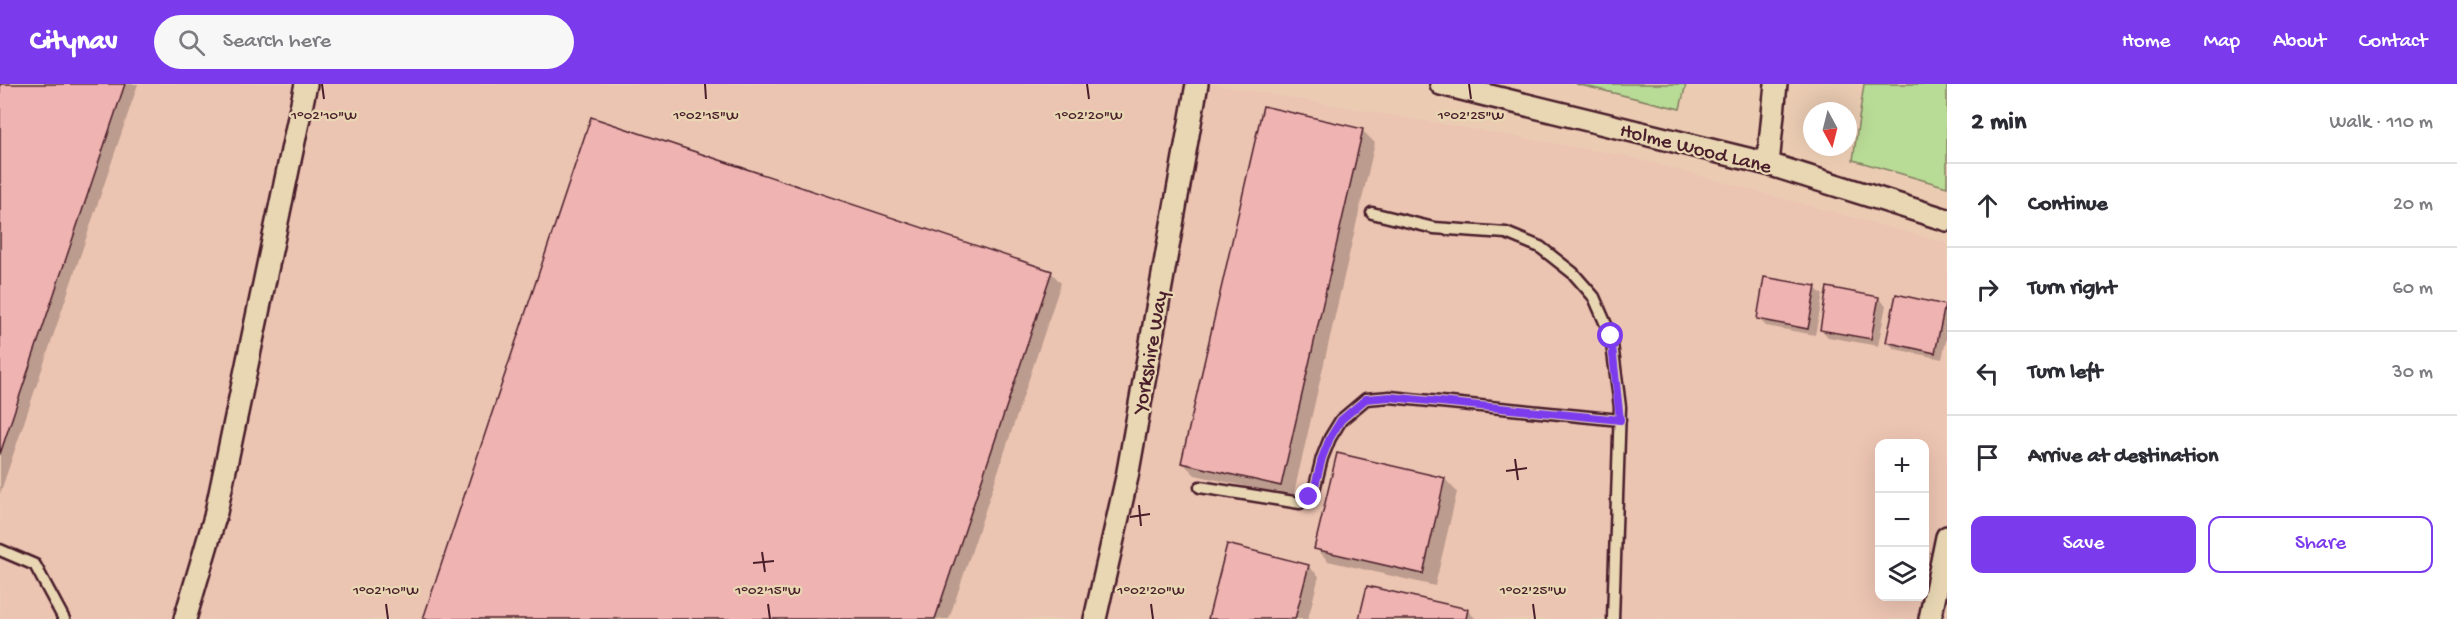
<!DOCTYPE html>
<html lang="en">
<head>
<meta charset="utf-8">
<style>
  body { margin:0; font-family:"Gochi Hand",sans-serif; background:#f7f7f7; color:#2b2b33 }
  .controls { position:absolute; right:18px; bottom:18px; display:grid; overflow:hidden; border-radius:12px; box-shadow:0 6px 24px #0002 }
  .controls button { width:54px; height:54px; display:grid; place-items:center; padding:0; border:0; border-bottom:2px solid #e1e1e2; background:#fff; color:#2b2b33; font:30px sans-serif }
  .compass { position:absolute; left:1803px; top:18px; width:54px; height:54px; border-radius:50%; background:#fff; box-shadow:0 6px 24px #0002; rotate:173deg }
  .stop { position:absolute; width:18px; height:18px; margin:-14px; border:4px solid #7c3aed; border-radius:50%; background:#fff }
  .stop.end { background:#7c3aed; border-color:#fff; box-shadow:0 2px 6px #0008 }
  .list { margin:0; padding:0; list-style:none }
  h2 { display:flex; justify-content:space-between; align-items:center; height:78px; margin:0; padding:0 24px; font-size:26px }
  h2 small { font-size:20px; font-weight:400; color:#7c7c81 }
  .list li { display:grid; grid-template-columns:39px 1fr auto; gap:18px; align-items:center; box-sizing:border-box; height:84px; padding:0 24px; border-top:2px solid #e1e1e2 }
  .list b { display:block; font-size:22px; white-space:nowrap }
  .list em { font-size:20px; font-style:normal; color:#7c7c81 }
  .actions { display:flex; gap:12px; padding:18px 24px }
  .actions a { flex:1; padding:14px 0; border:2px solid #7c3aed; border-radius:12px; text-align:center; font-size:21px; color:#7c3aed }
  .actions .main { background:#7c3aed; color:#fff }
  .icon { flex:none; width:33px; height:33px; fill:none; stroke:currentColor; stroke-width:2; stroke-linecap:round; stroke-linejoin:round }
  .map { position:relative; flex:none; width:1947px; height:535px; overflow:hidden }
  header { display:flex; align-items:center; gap:36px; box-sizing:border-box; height:84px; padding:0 30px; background:#7c3aed; color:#fff }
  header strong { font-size:28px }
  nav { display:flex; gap:33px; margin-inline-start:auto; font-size:21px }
  .search { width:420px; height:54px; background:#f7f7f7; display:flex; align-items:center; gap:15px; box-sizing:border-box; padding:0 21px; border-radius:33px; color:#7c7c81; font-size:22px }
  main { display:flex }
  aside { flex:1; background:#fff }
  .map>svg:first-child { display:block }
  .built { fill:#ecc4b2; fill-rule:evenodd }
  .green { fill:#b8db95; stroke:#817d60; stroke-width:1.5 }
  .shadow { fill:#0003 }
  .building { fill:#efb3b1; stroke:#4a1f2b; stroke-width:1.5 }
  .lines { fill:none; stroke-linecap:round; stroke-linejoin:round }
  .service-casing { stroke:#4a1f2b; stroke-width:15 }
  .minor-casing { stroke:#4a1f2b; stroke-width:26 }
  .service { stroke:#e9d7b4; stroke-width:10 }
  .minor { stroke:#e9d7b4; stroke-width:21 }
  .route { stroke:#7c3aed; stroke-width:8 }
  .ticks { fill:none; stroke:#4a1f2b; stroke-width:2 }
  .labels { text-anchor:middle; stroke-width:4.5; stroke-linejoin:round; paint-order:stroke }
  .street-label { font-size:21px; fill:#4a1f2b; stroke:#e9d7b4 }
  .ticks-label { font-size:15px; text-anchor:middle; fill:#4a1f2b; stroke:#e9d7b4; stroke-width:4.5; stroke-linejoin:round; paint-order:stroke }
</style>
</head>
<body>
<header>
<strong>Citynav</strong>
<div class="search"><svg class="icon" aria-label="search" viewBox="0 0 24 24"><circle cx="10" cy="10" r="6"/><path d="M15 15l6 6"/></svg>Search here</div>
<nav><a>Home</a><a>Map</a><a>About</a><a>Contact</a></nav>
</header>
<main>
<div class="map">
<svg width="1947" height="535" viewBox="0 0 1947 535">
  <rect width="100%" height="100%" fill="#ebccb3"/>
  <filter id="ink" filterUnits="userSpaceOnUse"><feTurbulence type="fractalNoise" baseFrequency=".0167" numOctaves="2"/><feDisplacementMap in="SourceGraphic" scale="12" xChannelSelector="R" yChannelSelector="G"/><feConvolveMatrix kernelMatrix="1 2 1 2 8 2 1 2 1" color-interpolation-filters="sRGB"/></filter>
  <g filter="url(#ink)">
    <!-- built -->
    <path class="built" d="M0,0H1211L1627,72L1947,159V535H0ZM1880,360H1924V512H1880Z"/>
    <!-- green -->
    <g class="green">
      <polygon points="1576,0 1686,0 1680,25"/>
      <polygon points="1864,0 1947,0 1947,103 1853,76"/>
    </g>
    <!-- shadow -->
    <g class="shadow">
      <polygon points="0,0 138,0 0,410"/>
      <polygon points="1362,46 1375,59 1293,413 1195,391 1182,378"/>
      <polygon points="1051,188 1061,199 949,535 424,535"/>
      <polygon points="1815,204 1823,211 1815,251 1766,242 1758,234"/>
      <polygon points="1878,214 1886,221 1878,262 1828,253 1821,245"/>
      <polygon points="1945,222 1947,225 1947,252 1942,275 1895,265 1887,258"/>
      <polygon points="1445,395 1457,408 1435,502 1328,477 1316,464"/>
      <polygon points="1308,482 1319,492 1308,535 1209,535"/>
      <polygon points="1468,527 1476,535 1361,535"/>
    </g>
    <!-- building -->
    <g class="building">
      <polygon points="0,0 125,0 0,370"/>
      <polygon points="1263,22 1363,45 1281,402 1181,379"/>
      <polygon points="591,33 1052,187 935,535 423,535"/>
      <polygon points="1764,193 1816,202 1808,245 1757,235"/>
      <polygon points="1827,203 1879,213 1871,255 1820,246"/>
      <polygon points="1896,210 1945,221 1935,269 1886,258"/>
      <polygon points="1337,369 1445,394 1423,490 1314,465"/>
      <polygon points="1227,460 1309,481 1295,535 1208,535"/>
      <polygon points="1367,502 1468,525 1466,535 1359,535"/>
    </g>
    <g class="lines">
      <defs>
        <g id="service">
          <polyline points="1372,129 1434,144 1506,149 1540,163 1573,189 1594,213 1611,252 1620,323 1613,535"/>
          <polyline points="1200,403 1300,419 1314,406 1322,374 1330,354 1341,336 1366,315 1390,313 1620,336"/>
          <polyline points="0,466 35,481 64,535"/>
        </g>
        <g id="minor">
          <polyline points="1441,0 1768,80 1947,136"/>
          <polyline points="1768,80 1776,0"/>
          <polyline points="185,535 215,433 306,0"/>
          <polyline points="1095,535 1127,393 1197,0"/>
          <polyline points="1930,535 1947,453"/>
        </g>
      </defs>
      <!-- service casing -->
      <use href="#service" class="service-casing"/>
      <!-- minor casing -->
      <use href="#minor" class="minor-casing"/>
      <!-- service -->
      <use href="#service" class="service"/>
      <!-- minor -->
      <use href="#minor" class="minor"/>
    </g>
  </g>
  <g class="lines" filter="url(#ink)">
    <!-- route -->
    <polyline class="route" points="1309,413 1314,406 1322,374 1330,354 1341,336 1366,315 1390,313 1620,336 1611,252"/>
  </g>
  <!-- ticks -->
  <path class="ticks" d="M322,0L324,15M705,0L706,15M1087,0L1089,15M1469,0L1471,15M1515,375L1518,396M1506,387L1527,384M1139,421L1141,442M1130,433L1150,430M762,468L765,488M753,479L774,477M386,520L388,535M768,520L770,535M1151,520L1153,535M1533,520L1535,535"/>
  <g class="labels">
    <!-- street labels -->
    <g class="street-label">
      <text transform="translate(1696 63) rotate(14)" y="7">Holme Wood Lane</text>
      <text transform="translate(1149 268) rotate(-80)" y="7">Yorkshire Way</text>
    </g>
  </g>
  <g class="ticks-label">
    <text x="324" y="35">1°02'10"W</text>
    <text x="706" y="35">1°02'15"W</text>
    <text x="1089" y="35">1°02'20"W</text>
    <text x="1471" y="35">1°02'25"W</text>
    <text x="386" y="510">1°02'10"W</text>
    <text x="768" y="510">1°02'15"W</text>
    <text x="1151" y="510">1°02'20"W</text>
    <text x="1533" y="510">1°02'25"W</text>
  </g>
</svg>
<div class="controls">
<button>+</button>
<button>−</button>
<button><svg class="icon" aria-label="layers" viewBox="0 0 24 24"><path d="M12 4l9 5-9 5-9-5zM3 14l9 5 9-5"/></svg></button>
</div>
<svg class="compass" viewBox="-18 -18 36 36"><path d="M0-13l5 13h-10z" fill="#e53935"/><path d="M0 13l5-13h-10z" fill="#7c7c81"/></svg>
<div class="stop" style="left:1611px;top:252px"></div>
<div class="stop end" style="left:1309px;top:413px"></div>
</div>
<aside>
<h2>2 min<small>Walk · 110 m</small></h2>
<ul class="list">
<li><svg class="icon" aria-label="ahead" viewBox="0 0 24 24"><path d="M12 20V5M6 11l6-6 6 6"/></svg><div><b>Continue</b></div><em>20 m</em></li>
<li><svg class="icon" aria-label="right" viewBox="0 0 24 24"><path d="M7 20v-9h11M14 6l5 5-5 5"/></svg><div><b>Turn right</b></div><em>60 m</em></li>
<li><svg class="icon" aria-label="left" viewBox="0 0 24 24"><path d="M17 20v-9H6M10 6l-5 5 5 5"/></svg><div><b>Turn left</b></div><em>30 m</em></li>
<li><svg class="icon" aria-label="arrive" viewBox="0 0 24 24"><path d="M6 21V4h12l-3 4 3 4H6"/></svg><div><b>Arrive at destination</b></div></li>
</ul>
<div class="actions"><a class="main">Save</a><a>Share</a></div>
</aside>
</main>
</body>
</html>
